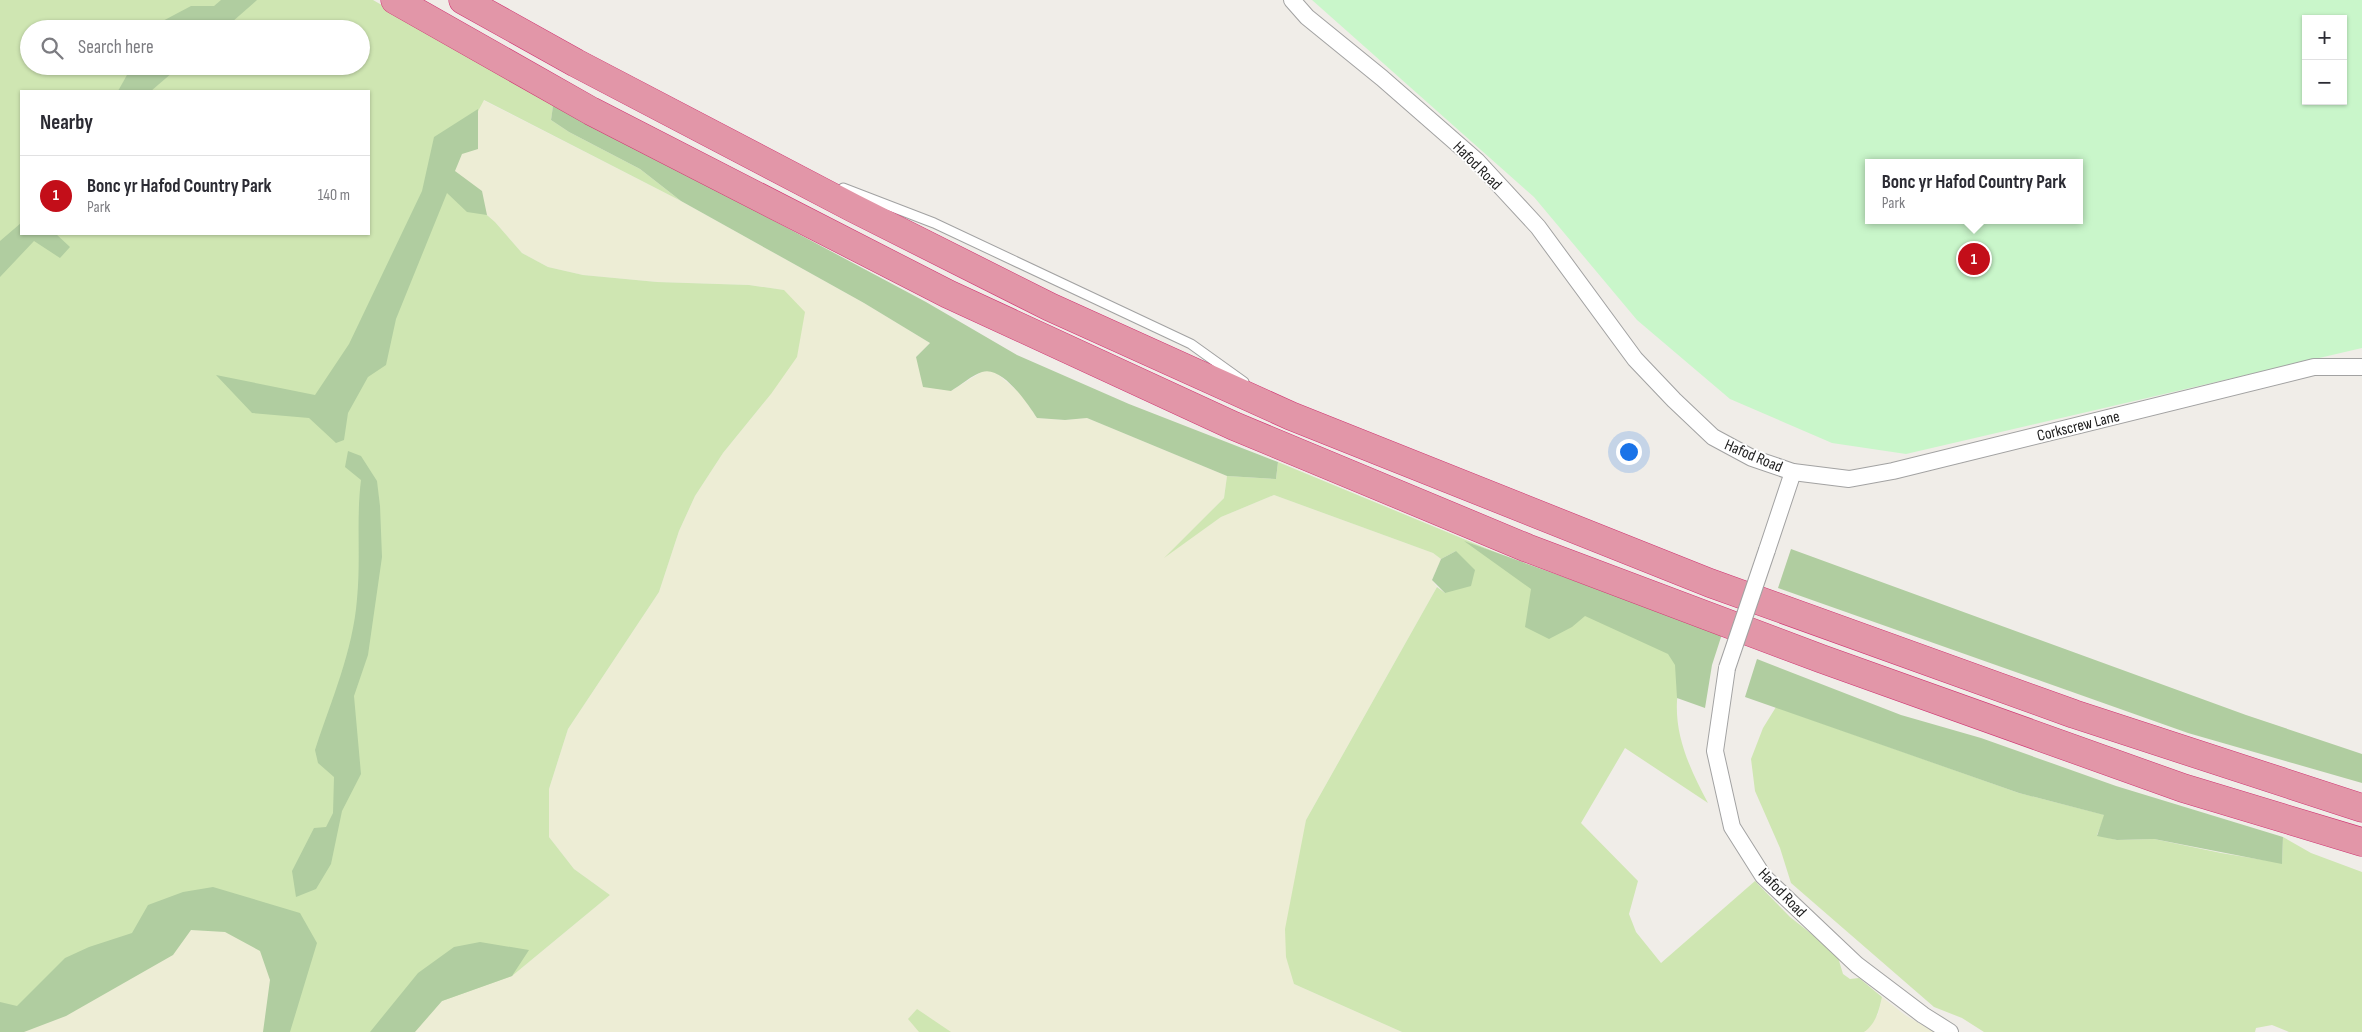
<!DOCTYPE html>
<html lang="en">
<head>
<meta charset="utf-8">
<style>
  body { margin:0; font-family:"Sofia Sans Condensed",sans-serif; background:#f7f7f7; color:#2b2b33 }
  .controls { position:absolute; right:15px; top:15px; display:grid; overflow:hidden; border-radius:0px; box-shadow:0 1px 4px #0004 }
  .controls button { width:45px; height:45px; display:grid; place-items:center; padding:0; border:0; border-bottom:1px solid #e1e1e2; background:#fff; color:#2b2b33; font:25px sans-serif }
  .you { position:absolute; left:1628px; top:451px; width:18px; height:18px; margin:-12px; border:4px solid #fff; border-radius:50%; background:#1a73e8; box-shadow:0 0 0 8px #1a73e833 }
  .badge { display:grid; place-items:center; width:32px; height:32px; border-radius:50%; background:#c30e19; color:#fff; font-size:16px; font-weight:700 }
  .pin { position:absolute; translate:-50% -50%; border:2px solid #fff; box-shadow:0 1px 5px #0006 }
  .popup { position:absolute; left:1865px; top:159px; width:218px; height:65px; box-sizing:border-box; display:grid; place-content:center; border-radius:0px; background:#fff; filter:drop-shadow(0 1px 4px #0005); font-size:16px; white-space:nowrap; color:#7c7c81 }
  .popup b { font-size:19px; color:#2b2b33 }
  .popup::after { content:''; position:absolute; left:50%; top:100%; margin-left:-10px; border:10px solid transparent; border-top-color:#fff }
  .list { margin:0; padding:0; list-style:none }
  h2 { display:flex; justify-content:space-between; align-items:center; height:65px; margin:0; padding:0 20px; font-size:21px }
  h2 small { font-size:16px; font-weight:400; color:#7c7c81 }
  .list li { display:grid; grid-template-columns:32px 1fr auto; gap:15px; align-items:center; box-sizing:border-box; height:80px; padding:0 20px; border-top:1px solid #e1e1e2 }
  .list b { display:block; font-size:19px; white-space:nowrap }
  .list p { margin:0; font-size:16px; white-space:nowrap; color:#7c7c81 }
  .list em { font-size:16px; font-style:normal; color:#7c7c81 }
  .icon { flex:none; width:28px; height:28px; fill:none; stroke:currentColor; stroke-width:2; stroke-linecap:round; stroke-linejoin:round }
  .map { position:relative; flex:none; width:2362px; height:1032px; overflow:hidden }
  .search { position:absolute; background:#fff; box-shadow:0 1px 4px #0004; left:20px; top:20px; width:350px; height:55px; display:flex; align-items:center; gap:12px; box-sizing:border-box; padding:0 18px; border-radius:28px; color:#7c7c81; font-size:19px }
  .panel { position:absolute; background:#fff; box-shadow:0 1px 4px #0004; left:20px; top:90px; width:350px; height:145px; border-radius:0px }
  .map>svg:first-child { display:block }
  .farmland { fill:#ededd5 }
  .grass { fill:#cfe6b2; fill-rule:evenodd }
  .forest { fill:#b0cda0 }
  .park { fill:#c9f6ca; fill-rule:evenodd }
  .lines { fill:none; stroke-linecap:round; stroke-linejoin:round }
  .lane-casing { stroke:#a2a2a2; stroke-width:11 }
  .street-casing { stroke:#a2a2a2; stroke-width:18 }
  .highway-casing { stroke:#cf3472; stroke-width:29 }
  .lane { stroke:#fff; stroke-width:9 }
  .street { stroke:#fff; stroke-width:16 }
  .highway { stroke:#e296a8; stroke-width:28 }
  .street-bridge-casing { stroke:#a2a2a2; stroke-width:18; stroke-linecap:butt }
  .street-bridge { stroke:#fff; stroke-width:16 }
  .labels { text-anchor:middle; stroke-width:4; stroke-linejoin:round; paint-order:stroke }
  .street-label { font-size:16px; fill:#212121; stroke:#fff }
</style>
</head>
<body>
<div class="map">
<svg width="2362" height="1032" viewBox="0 0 2362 1032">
  <rect width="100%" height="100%" fill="#f0ede8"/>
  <!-- farmland -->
  <g class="farmland">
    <polygon points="483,100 681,201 864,303 930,343 916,357 951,391 983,371 994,371 1021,394 1037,418 1065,420 1087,418 1227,476 1224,498 1166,556 1221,517 1274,495 1433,553 1441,559 1432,580 1437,587 1306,820 1294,984 1402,1032 391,1032 442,1001 512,976 610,895 574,869 549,837 549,789 568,729 659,592 679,531 695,496 723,453 771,394 784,290 749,285 657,282 583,275 548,267 522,253 495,222 443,177"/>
    <polygon points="237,920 291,960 280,1032 0,1032 0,1016 171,927"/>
    <polygon points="1882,997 1905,1015 1934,1032 1864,1032 1878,1014"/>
  </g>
  <!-- grass -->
  <g class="grass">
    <path d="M0,0H373L603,131L553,107L551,120L569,132L640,169L681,201L484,100L443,177L495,222L522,253L548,267L583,275L657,282L749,285L784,290L805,312L797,357L771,394L723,453L695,496L679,531L659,592L568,729L549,789V837L574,869L610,895L512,976L442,1001L391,1032H280L291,960L237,920L171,927L0,1016ZM29,29H361V66H29ZM21,91H369V234H21Z"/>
    <path d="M1278,462L1512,559L1466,542L1698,647C1693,659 1678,689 1677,701C1675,738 1691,771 1708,803L1625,748L1581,823L1638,881L1629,914L1636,932L1661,963L1755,881L1790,917L1837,954L1843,974L1850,979L1859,978L1882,997C1879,1010 1876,1024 1864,1032H1402L1294,984L1286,957L1285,929L1306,820L1437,587L1445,593L1456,551L1441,559L1433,553L1274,495L1221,517L1164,558L1224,498L1227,476L1276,479Z"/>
    <polygon points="1776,707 2019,793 2105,815 2097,835 2117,840 2154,839 2221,853 2282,863 2283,837 2311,853 2362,872 2362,1032 2289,1032 2272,1025 2256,1028 2255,1032 1984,1032 1962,1018 1934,1007 1791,883 1780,848 1755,791 1751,759 1763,728"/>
    <polygon points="917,1009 951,1032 919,1032 908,1019"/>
  </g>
  <!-- forest -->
  <g class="forest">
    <polygon points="221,0 257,0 224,29 154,29 157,24 191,6 214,6"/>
    <polygon points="132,66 180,66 151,91 118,91"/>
    <path d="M553,106L735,200L926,302L1017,355L1129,404L1278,462L1276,479L1227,476L1087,418L1065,420L1037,418C1028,404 1002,365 982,372C972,375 961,385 951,391L923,387L916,357L930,343L864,303L681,201L640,169L569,132L551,120Z"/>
    <polygon points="478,109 478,149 462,154 455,171 482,191 487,215 467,212 447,193 396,319 386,365 368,377 348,413 344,440 336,443 309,418 252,413 216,375 315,395 349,344 422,191 434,137"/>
    <polygon points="21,223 21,234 56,234 70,247 60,258 34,241 0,277 0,241"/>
    <path d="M348,451L361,456L377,481L380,506L382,557L368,655L354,696L361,774L342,811L331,864L316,889L296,897L292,871L314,828L326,827L333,813L334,777L318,763L315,750C331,701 353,651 357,599C361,559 356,520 361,480L345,467Z"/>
    <polygon points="1464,541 1722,634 1712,665 1705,708 1677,698 1675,665 1668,654 1585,616 1572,627 1549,639 1525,627 1531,589"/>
    <polygon points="1791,549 2246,715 2362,754 2362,783 2188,733 1778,588"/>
    <polygon points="1456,551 1475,570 1471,586 1445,593 1432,580 1441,559"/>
    <polygon points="1757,659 1901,715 1981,738 2116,786 2283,837 2282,864 2154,839 2117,840 2097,836 2104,815 2019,793 1745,697"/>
    <polygon points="213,887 300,913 317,943 290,1032 263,1032 270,980 260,951 225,932 191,930 173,955 66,1016 24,1032 0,1032 0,1002 17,1006 65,958 89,947 132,933 148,905 183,892"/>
    <polygon points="480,942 529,950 512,976 442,1001 415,1032 370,1032 418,973 454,947"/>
  </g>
  <!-- park -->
  <path class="park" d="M1312,0H2362V348L1906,454L1832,443L1730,399L1637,320L1534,197ZM2306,19H2343V101H2306ZM1869,163H2079V220H1869Z"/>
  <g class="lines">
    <defs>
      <polyline id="lane" points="843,188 934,223 1191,344 1244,382"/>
      <g id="street">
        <polyline points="1292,0 1307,17 1382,78 1477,161 1538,227 1635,359 1674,400 1713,437 1752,458 1793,472 1849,479 1893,471 2314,367 2362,367"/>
        <polyline points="1767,550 1793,472"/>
        <polyline points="1727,668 1715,751 1732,827 1763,876 1857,965 1923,1015 1950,1032"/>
      </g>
      <g id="highway">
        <polyline points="395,0 591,111 948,294 1234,426 1527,548 1822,659 2183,788 2362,842"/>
        <polyline points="463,0 576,63 853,208 1050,307 1291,416 1710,583 2074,714 2362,808"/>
      </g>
    </defs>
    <!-- lane casing -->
    <use href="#lane" class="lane-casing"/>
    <!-- street casing -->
    <use href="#street" class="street-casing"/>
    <!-- highway casing -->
    <use href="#highway" class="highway-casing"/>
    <!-- lane -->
    <use href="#lane" class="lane"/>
    <!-- street -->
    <use href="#street" class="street"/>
    <!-- highway -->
    <use href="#highway" class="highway"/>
    <defs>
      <polyline id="street-bridge" points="1727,668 1767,550"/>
    </defs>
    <!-- street-bridge casing -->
    <use href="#street-bridge" class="street-bridge-casing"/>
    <!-- street-bridge -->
    <use href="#street-bridge" class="street-bridge"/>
  </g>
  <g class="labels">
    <!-- street labels -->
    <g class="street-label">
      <text transform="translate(1478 165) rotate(45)" y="6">Hafod Road</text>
      <text transform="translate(2078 425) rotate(-14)" y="6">Corkscrew Lane</text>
      <text transform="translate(1754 455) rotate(23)" y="6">Hafod Road</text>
      <text transform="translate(1783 892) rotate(46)" y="6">Hafod Road</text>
    </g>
  </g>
</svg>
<div class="controls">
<button>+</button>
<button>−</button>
</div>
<div class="you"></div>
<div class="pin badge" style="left:1974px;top:259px">1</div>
<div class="popup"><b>Bonc yr Hafod Country Park</b>Park</div>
<div class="search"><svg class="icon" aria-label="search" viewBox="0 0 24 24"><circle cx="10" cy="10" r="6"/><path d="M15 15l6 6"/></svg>Search here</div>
<section class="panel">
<h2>Nearby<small></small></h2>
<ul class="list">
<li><span class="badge">1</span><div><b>Bonc yr Hafod Country Park</b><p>Park</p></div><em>140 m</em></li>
</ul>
</section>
</div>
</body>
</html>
